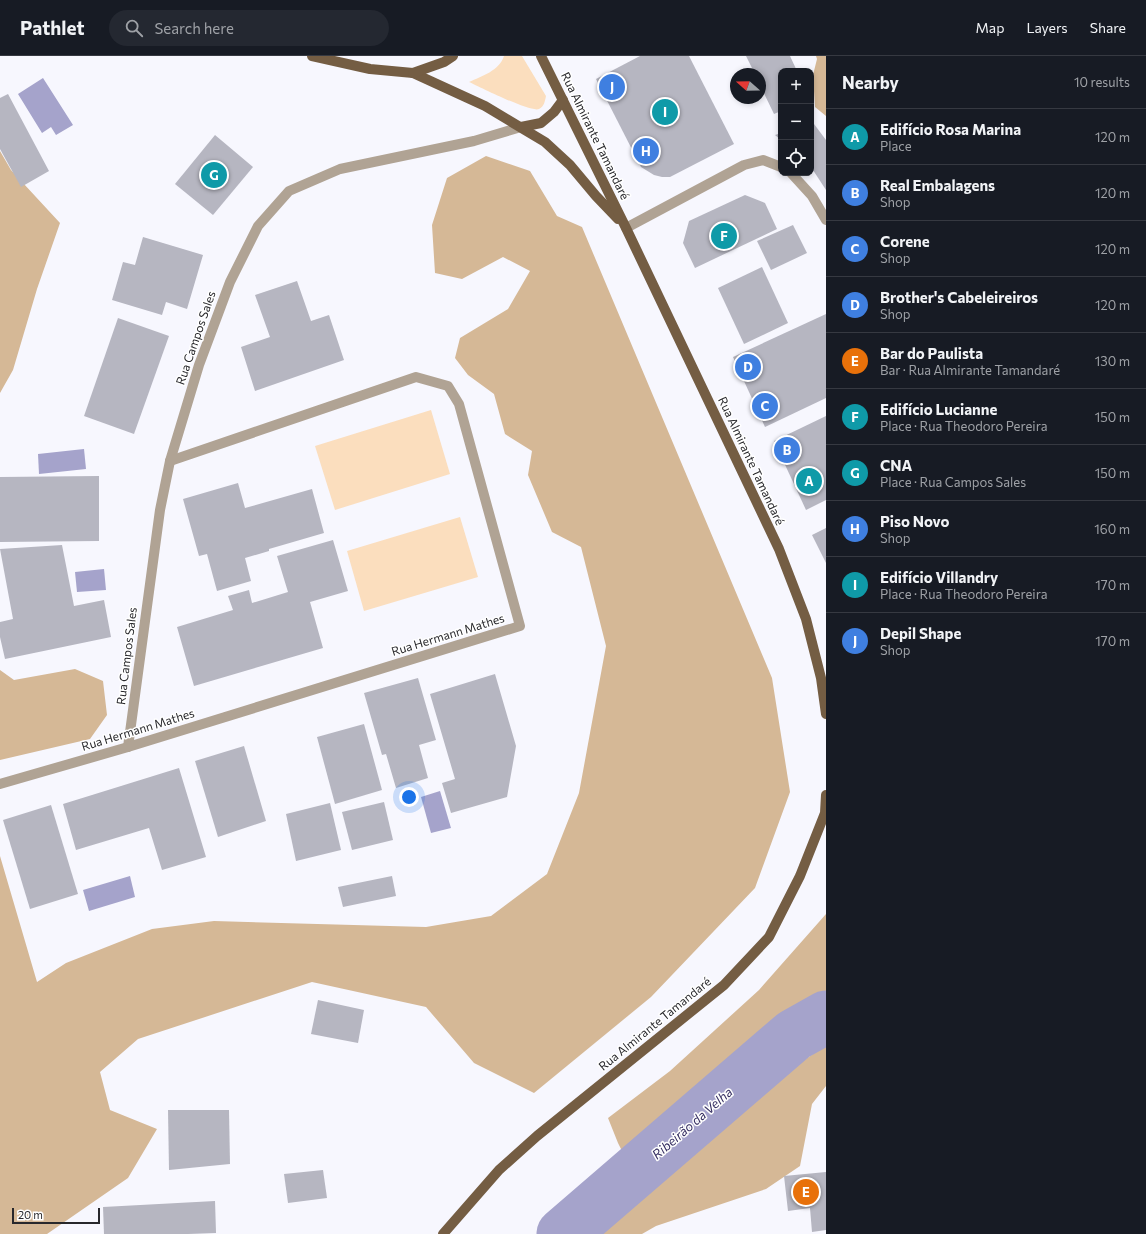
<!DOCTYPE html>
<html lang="en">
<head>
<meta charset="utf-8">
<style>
  body { margin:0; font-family:Commissioner,sans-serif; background:#242831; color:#f1f3f6 }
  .controls { position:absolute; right:12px; top:12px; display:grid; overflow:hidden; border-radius:8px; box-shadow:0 2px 6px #0003 }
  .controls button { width:36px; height:36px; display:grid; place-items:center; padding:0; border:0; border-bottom:1px solid #363941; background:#171b24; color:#f1f3f6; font:20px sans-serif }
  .compass { position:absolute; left:730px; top:12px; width:36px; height:36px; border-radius:50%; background:#171b24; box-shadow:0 2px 6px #0003; rotate:290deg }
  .scale { position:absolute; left:12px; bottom:10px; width:88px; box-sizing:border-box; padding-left:4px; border:2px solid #28282c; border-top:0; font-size:11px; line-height:14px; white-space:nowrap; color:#28282c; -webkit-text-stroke:3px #fff; paint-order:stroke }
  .you { position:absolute; left:409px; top:741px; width:14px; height:14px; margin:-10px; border:3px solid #fff; border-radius:50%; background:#1a73e8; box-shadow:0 0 0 6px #1a73e833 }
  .badge { display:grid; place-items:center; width:26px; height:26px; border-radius:50%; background:#c4ae8a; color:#fff; font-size:13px; font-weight:700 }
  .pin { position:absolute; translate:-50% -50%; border:2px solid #fff; box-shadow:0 1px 4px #0006 }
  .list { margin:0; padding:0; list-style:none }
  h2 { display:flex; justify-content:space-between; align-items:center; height:52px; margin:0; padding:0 16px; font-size:17px }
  h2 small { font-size:13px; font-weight:400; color:#9ea1a6 }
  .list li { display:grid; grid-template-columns:26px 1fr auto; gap:12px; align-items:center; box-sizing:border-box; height:56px; padding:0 16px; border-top:1px solid #363941 }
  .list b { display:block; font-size:15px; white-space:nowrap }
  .list p { margin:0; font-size:13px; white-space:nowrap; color:#9ea1a6 }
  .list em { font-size:13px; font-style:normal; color:#9ea1a6 }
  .icon { flex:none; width:22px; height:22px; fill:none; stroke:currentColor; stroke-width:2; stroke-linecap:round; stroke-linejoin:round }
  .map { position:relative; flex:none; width:826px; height:1178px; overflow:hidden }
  header { display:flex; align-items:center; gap:24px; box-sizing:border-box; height:56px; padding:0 20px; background:#171b24; border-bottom:1px solid #363941 }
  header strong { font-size:19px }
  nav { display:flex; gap:22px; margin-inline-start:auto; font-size:14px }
  .search { width:280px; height:36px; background:#242831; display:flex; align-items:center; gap:10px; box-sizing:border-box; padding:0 14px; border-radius:22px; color:#9ea1a6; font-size:15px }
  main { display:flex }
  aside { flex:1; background:#171b24 }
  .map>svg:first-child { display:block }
  .green { fill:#fbdebe }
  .forest { fill:#d5b896 }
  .water { fill:#a5a3cb }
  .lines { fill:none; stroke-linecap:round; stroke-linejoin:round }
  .river { stroke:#a5a3cb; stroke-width:53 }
  .building { fill:#b6b6c1 }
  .minor { stroke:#b0a394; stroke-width:10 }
  .major { stroke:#745d43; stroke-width:10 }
  .labels { text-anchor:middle; stroke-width:3; stroke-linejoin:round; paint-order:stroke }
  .street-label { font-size:12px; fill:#28282c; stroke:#fff }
  .water-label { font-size:13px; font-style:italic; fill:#362f62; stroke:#fff }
</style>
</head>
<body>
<header>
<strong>Pathlet</strong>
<div class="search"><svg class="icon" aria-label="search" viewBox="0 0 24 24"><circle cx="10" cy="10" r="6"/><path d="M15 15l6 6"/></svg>Search here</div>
<nav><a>Map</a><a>Layers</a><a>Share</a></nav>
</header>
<main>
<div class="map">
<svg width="826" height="1178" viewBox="0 0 826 1178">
  <rect width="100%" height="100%" fill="#f7f7fe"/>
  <!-- green -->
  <g class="green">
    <path d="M504,0H522L546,40C545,45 544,51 539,53C531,57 480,31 469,26C482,20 499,15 504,0Z"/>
    <polygon points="431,354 450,418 335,454 315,390"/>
    <polygon points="460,461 478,521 364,555 347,495"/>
  </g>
  <!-- forest -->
  <g class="forest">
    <polygon points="816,0 826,0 826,60 815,51 813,19 817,3"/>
    <polygon points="0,95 11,114 60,167 37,233 13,314 0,337"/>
    <polygon points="486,100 530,115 557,160 582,171 772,622 790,736 755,832 651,941 534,1037 474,1007 426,951 312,926 138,983 100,1016 110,1054 157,1073 128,1122 47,1178 0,1178 0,800 37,926 66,907 152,873 214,865 426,871 491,860 547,818 579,737 606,590 581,491 552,476 528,419 532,395 505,378 494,338 468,319 455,302 460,282 508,253 530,215 503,201 462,223 435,217 432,169 447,122"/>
    <polygon points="75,613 103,625 107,659 90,683 0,704 0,614 14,624"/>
    <polygon points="826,858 826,941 706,1023 692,1051 628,1107 618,1087 608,1062 670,1015 759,934"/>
    <polygon points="826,989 826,1030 812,1048 800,1110 766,1133 656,1170 642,1178 592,1178 784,1018"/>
  </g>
  <!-- water -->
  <g class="water">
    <polygon points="43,22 73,69 56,79 51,71 42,77 18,38"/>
    <polygon points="84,393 86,413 39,418 38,398"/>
    <polygon points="104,513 106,534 77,536 75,516"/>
    <polygon points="440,735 451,772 431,777 421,741"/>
    <polygon points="130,820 135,841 89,855 83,834"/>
  </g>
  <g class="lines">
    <!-- river -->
    <polyline class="river" points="563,1178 794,979 826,961"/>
  </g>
  <!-- building -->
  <g class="building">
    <polygon points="640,0 689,0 734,88 670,121 662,121 654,119 641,111 596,23"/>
    <polygon points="746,0 790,0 797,15 781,15 781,55 774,58 760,29 760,18 755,18"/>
    <polygon points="8,38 49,115 21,131 0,93 0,42"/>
    <polygon points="811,64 826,84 826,134 811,111"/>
    <polygon points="781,77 781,84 775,79"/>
    <polygon points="215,79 253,111 213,159 175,128"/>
    <polygon points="745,139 765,147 777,173 695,212 683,187 689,165"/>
    <polygon points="793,169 807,197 771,214 757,185"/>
    <polygon points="143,181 203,199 187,253 166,246 162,259 112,244 123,206 135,209"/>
    <polygon points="762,211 788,267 744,288 718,232"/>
    <polygon points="297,225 311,265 329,259 344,304 255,335 241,291 270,281 255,239"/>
    <polygon points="826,258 826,342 765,371 733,301"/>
    <polygon points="118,262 169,280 134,378 84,360"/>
    <polygon points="826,360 826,444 806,454 774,385"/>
    <polygon points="99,420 99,485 0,486 0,421"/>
    <polygon points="238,427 245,452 312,433 324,477 269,493 269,495 245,502 251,525 217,535 207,498 199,500 183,443"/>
    <polygon points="826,472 826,507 812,479"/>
    <polygon points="333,484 348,535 310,546 323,592 194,630 177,571 233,554 228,540 249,534 252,547 288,536 277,500"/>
    <polygon points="62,489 74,550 104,544 111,581 5,603 0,581 0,566 13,563 0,493"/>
    <polygon points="495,618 516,690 507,741 451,757 442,727 455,723 430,638"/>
    <polygon points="418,622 436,684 419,689 428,722 396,732 386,698 382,699 364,637"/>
    <polygon points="364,668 382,734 335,748 317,681"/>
    <polygon points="244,690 266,765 218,781 195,705"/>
    <polygon points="179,712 206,801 162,814 149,772 76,794 63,748"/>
    <polygon points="384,746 393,784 352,794 342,756"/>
    <polygon points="330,747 341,794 296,805 286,758"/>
    <polygon points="51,749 78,838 30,853 3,764"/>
    <polygon points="392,820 396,840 343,851 338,831"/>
    <polygon points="318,944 364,954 358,987 311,978"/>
    <polygon points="168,1054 229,1054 230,1108 169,1114"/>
    <polygon points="323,1114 327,1142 288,1147 284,1118"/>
    <polygon points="826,1116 826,1174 812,1176 810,1152 788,1155 784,1120"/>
    <polygon points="215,1145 216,1177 188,1178 104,1178 103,1151"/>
  </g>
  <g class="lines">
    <!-- minor -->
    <g class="minor">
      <polyline points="791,117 812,140 826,164"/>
      <polyline points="626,172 744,109 763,104 781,111"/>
      <polyline points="128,691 160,454 170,405 199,309 230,226 258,170 289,135 340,113 474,85 521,71"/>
      <polyline points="0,728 128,691 520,570 459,348 448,330 416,321 170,405"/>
    </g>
    <!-- major -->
    <g class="major">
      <polyline points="312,0 370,13 413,17 485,50 545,86 570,109 596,140 618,163"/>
      <polyline points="541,0 626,172 779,493 806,563 821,622 826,658"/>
      <polyline points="413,17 444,6 453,0"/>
      <polyline points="521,71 541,67 554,56 563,44"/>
      <polyline points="443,1178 499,1114 537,1080 724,929 769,881 800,820 825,757 826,739"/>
    </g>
  </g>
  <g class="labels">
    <!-- street labels -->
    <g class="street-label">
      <text transform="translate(595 80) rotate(64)" y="4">Rua Almirante Tamandaré</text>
      <text transform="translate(196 282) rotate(-71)" y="4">Rua Campos Sales</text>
      <text transform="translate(751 405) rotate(65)" y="4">Rua Almirante Tamandaré</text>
      <text transform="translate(448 579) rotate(-17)" y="4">Rua Hermann Mathes</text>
      <text transform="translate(127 600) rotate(-83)" y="4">Rua Campos Sales</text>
      <text transform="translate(138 674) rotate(-17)" y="4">Rua Hermann Mathes</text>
      <text transform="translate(655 968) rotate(-39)" y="4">Rua Almirante Tamandaré</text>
    </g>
    <!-- water labels -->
    <g class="water-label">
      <text transform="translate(692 1067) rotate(-41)" y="5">Ribeirão da Velha</text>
    </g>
  </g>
</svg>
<div class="controls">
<button>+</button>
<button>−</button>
<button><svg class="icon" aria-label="locate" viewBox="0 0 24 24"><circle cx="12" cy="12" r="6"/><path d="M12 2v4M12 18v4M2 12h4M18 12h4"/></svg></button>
</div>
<svg class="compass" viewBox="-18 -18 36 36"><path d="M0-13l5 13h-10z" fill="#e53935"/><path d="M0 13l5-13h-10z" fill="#9ea1a6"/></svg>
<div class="scale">20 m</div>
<div class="you"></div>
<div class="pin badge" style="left:809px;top:425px;background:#0f9aa8">A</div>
<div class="pin badge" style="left:787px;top:394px;background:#3f7fe0">B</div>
<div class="pin badge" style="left:765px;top:350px;background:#3f7fe0">C</div>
<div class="pin badge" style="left:748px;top:311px;background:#3f7fe0">D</div>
<div class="pin badge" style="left:806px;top:1136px;background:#e8710a">E</div>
<div class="pin badge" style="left:724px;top:180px;background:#0f9aa8">F</div>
<div class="pin badge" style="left:214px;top:119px;background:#0f9aa8">G</div>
<div class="pin badge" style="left:646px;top:95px;background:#3f7fe0">H</div>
<div class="pin badge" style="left:665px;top:56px;background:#0f9aa8">I</div>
<div class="pin badge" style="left:612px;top:31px;background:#3f7fe0">J</div>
</div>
<aside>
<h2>Nearby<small>10 results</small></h2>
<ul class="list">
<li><span class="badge" style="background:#0f9aa8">A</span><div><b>Edifício Rosa Marina</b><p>Place</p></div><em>120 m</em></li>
<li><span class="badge" style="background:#3f7fe0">B</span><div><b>Real Embalagens</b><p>Shop</p></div><em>120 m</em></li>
<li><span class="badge" style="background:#3f7fe0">C</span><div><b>Corene</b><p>Shop</p></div><em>120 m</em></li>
<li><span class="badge" style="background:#3f7fe0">D</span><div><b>Brother's Cabeleireiros</b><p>Shop</p></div><em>120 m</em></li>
<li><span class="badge" style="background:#e8710a">E</span><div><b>Bar do Paulista</b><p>Bar · Rua Almirante Tamandaré</p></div><em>130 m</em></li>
<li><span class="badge" style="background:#0f9aa8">F</span><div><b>Edifício Lucianne</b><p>Place · Rua Theodoro Pereira</p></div><em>150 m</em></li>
<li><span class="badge" style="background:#0f9aa8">G</span><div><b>CNA</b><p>Place · Rua Campos Sales</p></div><em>150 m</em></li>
<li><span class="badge" style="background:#3f7fe0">H</span><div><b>Piso Novo</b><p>Shop</p></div><em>160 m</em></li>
<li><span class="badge" style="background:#0f9aa8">I</span><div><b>Edifício Villandry</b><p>Place · Rua Theodoro Pereira</p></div><em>170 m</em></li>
<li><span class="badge" style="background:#3f7fe0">J</span><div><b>Depil Shape</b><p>Shop</p></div><em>170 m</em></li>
</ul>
</aside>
</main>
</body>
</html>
